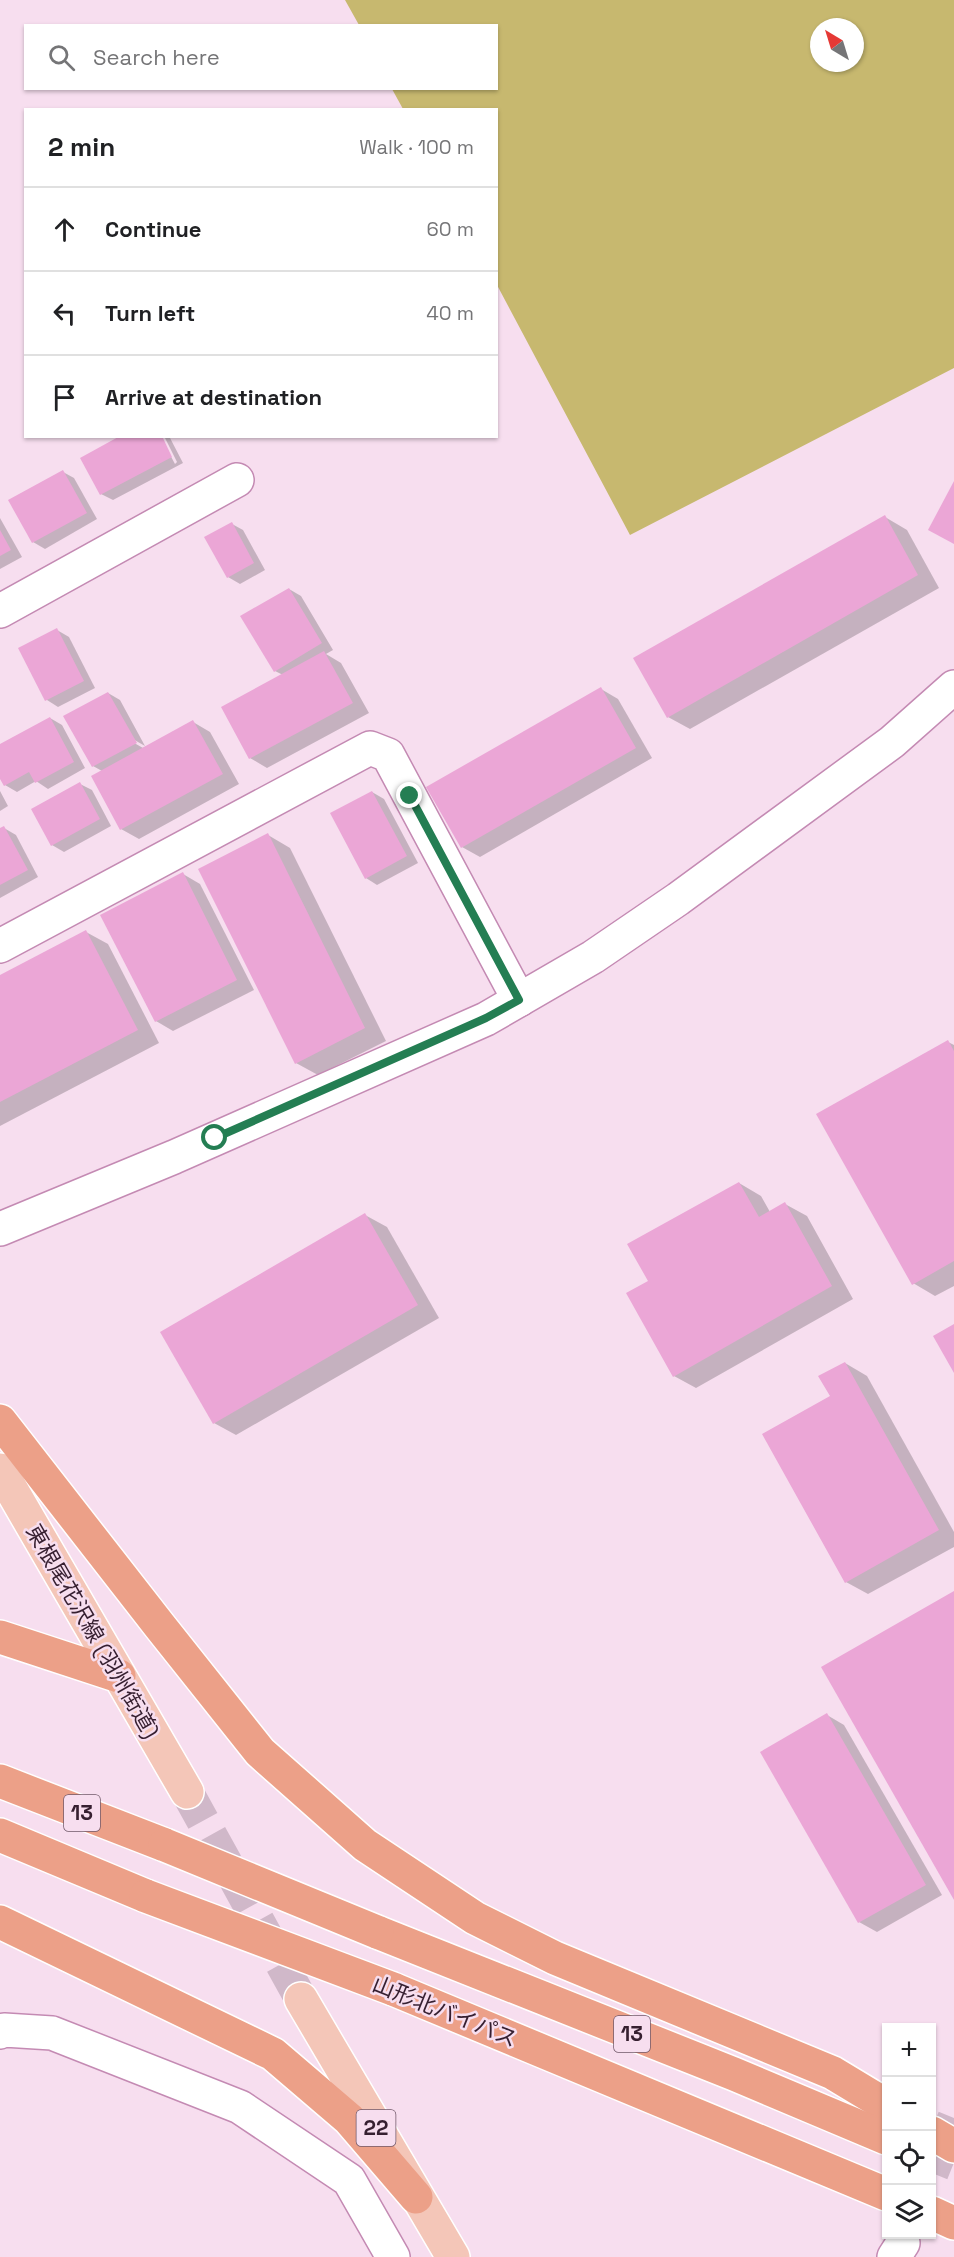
<!DOCTYPE html>
<html lang="en">
<head>
<meta charset="utf-8">
<style>
  body { margin:0; font-family:"Space Grotesk","Noto Sans JP",sans-serif; background:#f2f2f2; color:#202124 }
  .controls { position:absolute; right:18px; bottom:18px; display:grid; overflow:hidden; border-radius:0px; box-shadow:0 2px 4px #0004 }
  .controls button { width:54px; height:54px; display:grid; place-items:center; padding:0; border:0; border-bottom:2px solid #e0e0e0; background:#fff; color:#202124; font:30px sans-serif }
  .compass { position:absolute; left:810px; top:18px; width:54px; height:54px; border-radius:50%; background:#fff; box-shadow:0 2px 4px #0004; rotate:322deg }
  .stop { position:absolute; width:18px; height:18px; margin:-14px; border:4px solid #247e53; border-radius:50%; background:#fff }
  .stop.end { background:#247e53; border-color:#fff; box-shadow:0 2px 6px #0008 }
  .list { margin:0; padding:0; list-style:none }
  h2 { display:flex; justify-content:space-between; align-items:center; height:78px; margin:0; padding:0 24px; font-size:26px }
  h2 small { font-size:20px; font-weight:400; color:#757577 }
  .list li { display:grid; grid-template-columns:39px 1fr auto; gap:18px; align-items:center; box-sizing:border-box; height:84px; padding:0 24px; border-top:2px solid #e0e0e0 }
  .list b { display:block; font-size:22px; white-space:nowrap }
  .list em { font-size:20px; font-style:normal; color:#757577 }
  .icon { flex:none; width:33px; height:33px; fill:none; stroke:currentColor; stroke-width:2; stroke-linecap:round; stroke-linejoin:round }
  .map { position:relative; flex:none; width:954px; height:2257px; overflow:hidden }
  .search { position:absolute; background:#fff; box-shadow:0 2px 4px #0004; left:24px; top:24px; width:474px; height:66px; display:flex; align-items:center; gap:15px; box-sizing:border-box; padding:0 21px; border-radius:0px; color:#757577; font-size:22px }
  .panel { position:absolute; background:#fff; box-shadow:0 2px 4px #0004; left:24px; top:108px; width:474px; height:330px; border-radius:0px }
  .map>svg:first-child { display:block }
  .green { fill:#c7b86f; fill-rule:evenodd }
  .shadow { fill:#0003 }
  .building { fill:#eba6d6 }
  .lines { fill:none; stroke-linecap:round; stroke-linejoin:round }
  .minor-tunnel { stroke:#d0b8c9; stroke-width:33; stroke-dasharray:33 16; stroke-linecap:butt }
  .major-tunnel { stroke:#d0b8c9; stroke-width:33; stroke-dasharray:33 16; stroke-linecap:butt }
  .minor-casing { stroke:#c48ab3; stroke-width:36 }
  .major-casing { stroke:#fff; stroke-width:36 }
  .highway-casing { stroke:#fff; stroke-width:36 }
  .minor { stroke:#fff; stroke-width:33 }
  .major { stroke:#f4c6b8; stroke-width:33 }
  .highway { stroke:#eca088; stroke-width:33 }
  .highway-bridge-casing { stroke:#fff; stroke-width:36; stroke-linecap:butt }
  .highway-bridge { stroke:#eca088; stroke-width:33 }
  .route { stroke:#247e53; stroke-width:8 }
  .labels { text-anchor:middle; stroke-width:5; stroke-linejoin:round; paint-order:stroke }
  .shield { fill:#f7deef; stroke:#705869; stroke-width:1.5 }
  .shield-label { font-size:21px; font-weight:bold; fill:#361f30 }
  .street-label { font-size:22px; fill:#361f30; stroke:#f7deef }
</style>
</head>
<body>
<div class="map">
<svg width="954" height="2257" viewBox="0 0 954 2257">
  <rect width="100%" height="100%" fill="#f7deef"/>
  <!-- green -->
  <path class="green" d="M345,0H954V368L630,535L497,285L496,110L403,109L392,89L496,88V26L359,25ZM819,27H855V63H819Z"/>
  <!-- shadow -->
  <g class="shadow">
    <polygon points="160,436 175,464 177,462 164,436 169,436 183,463 113,500 101,494"/>
    <polygon points="63,472 74,478 97,519 45,549 33,542"/>
    <polygon points="885,517 907,530 939,588 690,729 668,717"/>
    <polygon points="0,518 22,557 0,569"/>
    <polygon points="232,524 243,530 265,570 240,584 228,577"/>
    <polygon points="289,589 301,596 333,650 326,654 341,663 369,713 267,768 250,758 283,675 275,671"/>
    <polygon points="57,630 69,637 95,688 58,707 47,700 20,649"/>
    <polygon points="601,689 618,699 652,758 480,857 462,847"/>
    <polygon points="108,693 120,700 145,746 131,738 129,740 143,748 193,722 210,732 239,784 139,839 121,829 102,771 93,766"/>
    <polygon points="50,718 62,725 85,768 48,789 36,781 17,792 5,785 0,776 0,746"/>
    <polygon points="80,784 92,790 111,826 64,852 52,845 33,809"/>
    <polygon points="0,791 8,806 0,811"/>
    <polygon points="372,792 384,799 418,863 377,885 366,878"/>
    <polygon points="4,828 16,835 38,877 0,898 0,830"/>
    <polygon points="268,835 290,848 386,1041 318,1075 296,1063"/>
    <polygon points="183,874 200,884 254,990 173,1031 156,1021"/>
    <polygon points="86,932 108,944 159,1043 0,1126 0,977"/>
    <polygon points="948,1042 954,1045 954,1286 935,1296 913,1283"/>
    <polygon points="739,1183 761,1196 770,1212 785,1204 807,1216 853,1299 696,1388 674,1376 650,1281"/>
    <polygon points="365,1215 387,1227 439,1318 236,1435 214,1423"/>
    <polygon points="845,1363 867,1376 954,1532 954,1547 868,1594 846,1582 832,1397"/>
    <polygon points="827,1715 844,1725 942,1895 877,1932 859,1922"/>
  </g>
  <!-- building -->
  <g class="building">
    <polygon points="120,436 162,436 172,457 100,495 80,458"/>
    <polygon points="63,470 87,513 32,543 8,500"/>
    <polygon points="954,481 954,544 928,530"/>
    <polygon points="885,515 918,575 667,718 633,658"/>
    <polygon points="232,522 254,563 227,578 204,537"/>
    <polygon points="0,530 11,550 0,556"/>
    <polygon points="289,588 322,643 274,672 240,616"/>
    <polygon points="57,628 84,681 45,701 18,648"/>
    <polygon points="324,651 353,703 249,759 221,707"/>
    <polygon points="601,687 636,748 461,848 426,787"/>
    <polygon points="108,692 137,743 92,767 63,716"/>
    <polygon points="50,717 74,762 35,783 29,772 4,786 0,779 0,744"/>
    <polygon points="193,720 223,774 120,830 91,776"/>
    <polygon points="80,782 100,819 51,846 31,809"/>
    <polygon points="372,791 407,856 365,879 330,813"/>
    <polygon points="4,826 28,870 0,885 0,828"/>
    <polygon points="268,833 365,1028 295,1064 198,869"/>
    <polygon points="183,872 237,980 155,1022 100,915"/>
    <polygon points="86,930 138,1030 0,1102 0,975"/>
    <polygon points="948,1040 954,1051 954,1261 912,1285 816,1114"/>
    <polygon points="739,1182 759,1217 785,1202 832,1286 673,1377 626,1293 648,1281 627,1244"/>
    <polygon points="365,1213 418,1305 213,1424 160,1332"/>
    <polygon points="954,1324 954,1373 933,1336"/>
    <polygon points="845,1362 939,1530 845,1583 762,1434 830,1396 818,1376"/>
    <polygon points="954,1591 954,1900 821,1667"/>
    <polygon points="827,1713 926,1885 858,1923 760,1752"/>
  </g>
  <g class="lines">
    <!-- minor-tunnel -->
    <polyline class="minor-tunnel" points="932,2173 954,2118"/>
    <!-- major-tunnel -->
    <polyline class="major-tunnel" points="187,1792 301,1999"/>
    <defs>
      <g id="minor">
        <polyline points="0,611 237,480"/>
        <polyline points="0,946 370,748 388,755 519,1000"/>
        <polyline points="0,1229 174,1157 486,1019 593,957 678,899 892,742 954,687"/>
        <polyline points="0,2032 4,2030 52,2033 240,2107 349,2180 393,2257"/>
        <polyline points="894,2257 903,2243"/>
      </g>
      <g id="major">
        <polyline points="0,1470 187,1792"/>
        <polyline points="301,1999 453,2257"/>
      </g>
      <g id="highway">
        <polyline points="0,1421 159,1625 260,1752 365,1845 475,1918 555,1958 833,2073 886,2105"/>
        <polyline points="0,1637 119,1676"/>
        <polyline points="0,1781 165,1845"/>
        <polyline points="0,1835 146,1896"/>
        <polyline points="0,1922 273,2054 349,2119 416,2197"/>
        <polyline points="377,1932 734,2074 886,2138"/>
        <polyline points="393,1989 886,2194"/>
        <polyline points="932,2133 954,2146"/>
        <polyline points="932,2213 954,2223"/>
      </g>
    </defs>
    <!-- minor casing -->
    <use href="#minor" class="minor-casing"/>
    <!-- major casing -->
    <use href="#major" class="major-casing"/>
    <!-- highway casing -->
    <use href="#highway" class="highway-casing"/>
    <!-- minor -->
    <use href="#minor" class="minor"/>
    <!-- major -->
    <use href="#major" class="major"/>
    <!-- highway -->
    <use href="#highway" class="highway"/>
    <defs>
      <g id="highway-bridge">
        <polyline points="165,1845 377,1932"/>
        <polyline points="146,1896 393,1989"/>
      </g>
    </defs>
    <!-- highway-bridge casing -->
    <use href="#highway-bridge" class="highway-bridge-casing"/>
    <!-- highway-bridge -->
    <use href="#highway-bridge" class="highway-bridge"/>
  </g>
  <g class="lines">
    <!-- route -->
    <polyline class="route" points="215,1138 486,1018 519,1000 410,796"/>
  </g>
  <g class="labels">
    <!-- shield labels -->
    <g class="shield">
      <rect x="64" y="1795" width="36" height="36" rx="4.5"/>
      <rect x="614" y="2016" width="36" height="36" rx="4.5"/>
      <rect x="356.5" y="2110" width="39" height="36" rx="4.5"/>
    </g>
    <g class="shield-label">
      <text x="82" y="1820">13</text>
      <text x="632" y="2041">13</text>
      <text x="376" y="2135">22</text>
    </g>
    <!-- street labels -->
    <g class="street-label">
      <text transform="translate(93 1631) rotate(60)" y="8">東根尾花沢線 (羽州街道)</text>
      <text transform="translate(445 2011) rotate(22)" y="8">山形北バイパス</text>
    </g>
  </g>
</svg>
<div class="controls">
<button>+</button>
<button>−</button>
<button><svg class="icon" aria-label="locate" viewBox="0 0 24 24"><circle cx="12" cy="12" r="6"/><path d="M12 2v4M12 18v4M2 12h4M18 12h4"/></svg></button>
<button><svg class="icon" aria-label="layers" viewBox="0 0 24 24"><path d="M12 4l9 5-9 5-9-5zM3 14l9 5 9-5"/></svg></button>
</div>
<svg class="compass" viewBox="-18 -18 36 36"><path d="M0-13l5 13h-10z" fill="#e53935"/><path d="M0 13l5-13h-10z" fill="#757577"/></svg>
<div class="stop" style="left:215px;top:1138px"></div>
<div class="stop end" style="left:410px;top:796px"></div>
<div class="search"><svg class="icon" aria-label="search" viewBox="0 0 24 24"><circle cx="10" cy="10" r="6"/><path d="M15 15l6 6"/></svg>Search here</div>
<section class="panel">
<h2>2 min<small>Walk · 100 m</small></h2>
<ul class="list">
<li><svg class="icon" aria-label="ahead" viewBox="0 0 24 24"><path d="M12 20V5M6 11l6-6 6 6"/></svg><div><b>Continue</b></div><em>60 m</em></li>
<li><svg class="icon" aria-label="left" viewBox="0 0 24 24"><path d="M17 20v-9H6M10 6l-5 5 5 5"/></svg><div><b>Turn left</b></div><em>40 m</em></li>
<li><svg class="icon" aria-label="arrive" viewBox="0 0 24 24"><path d="M6 21V4h12l-3 4 3 4H6"/></svg><div><b>Arrive at destination</b></div></li>
</ul>
</section>
</div>
</body>
</html>
